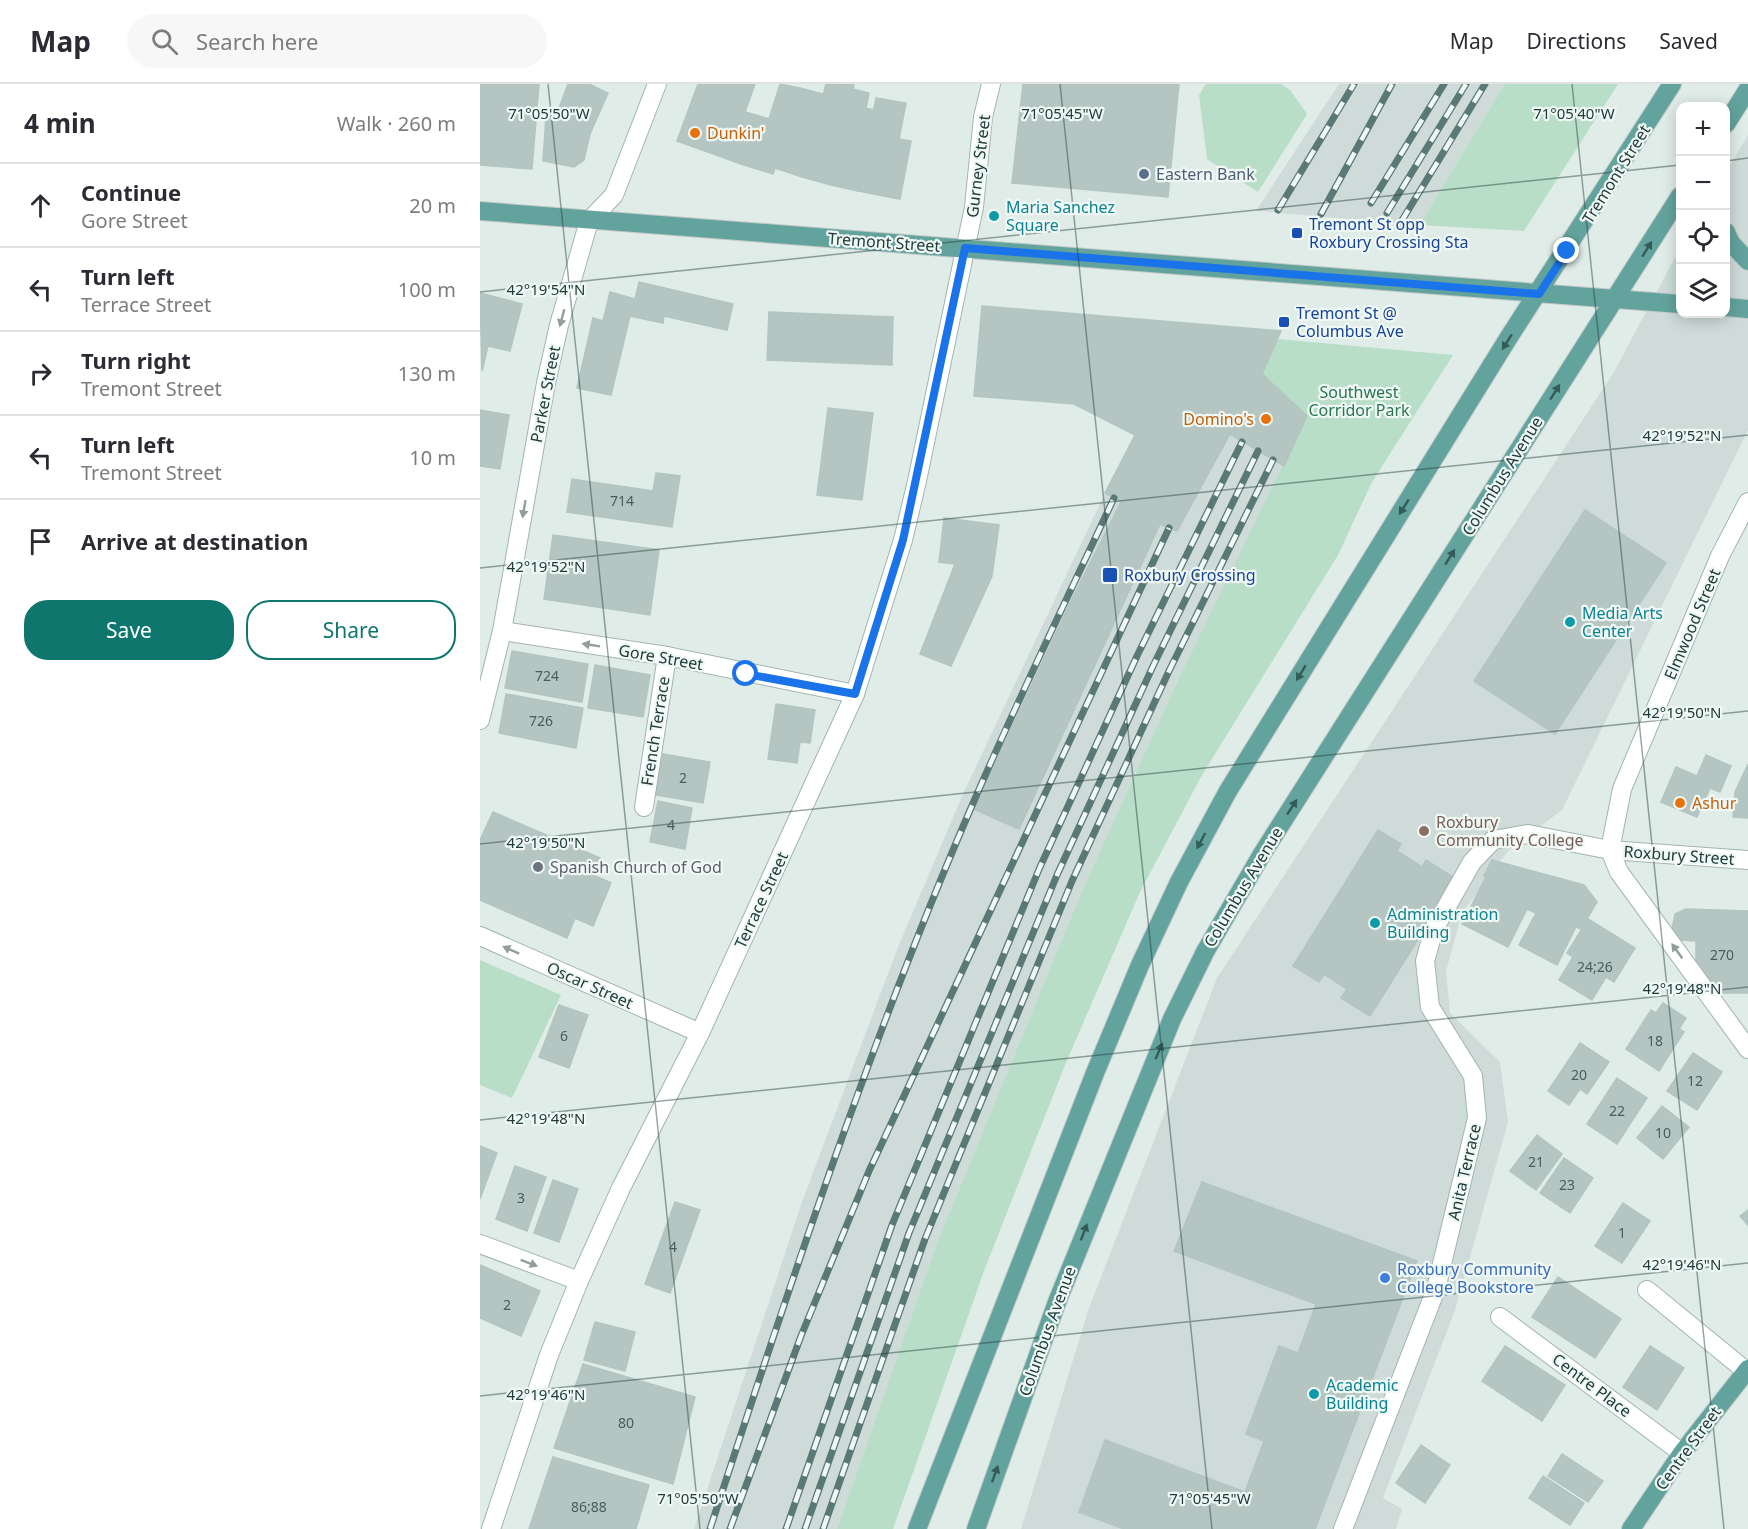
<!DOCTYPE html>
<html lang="en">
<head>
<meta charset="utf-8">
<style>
  body { margin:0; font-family:"Noto Sans",sans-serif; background:#f7f7f7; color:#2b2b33 }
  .controls { position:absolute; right:18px; top:18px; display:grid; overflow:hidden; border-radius:12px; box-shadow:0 3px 15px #0003 }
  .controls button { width:54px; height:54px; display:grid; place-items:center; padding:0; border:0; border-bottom:2px solid #e1e1e2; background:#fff; color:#2b2b33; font:30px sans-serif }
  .stop { position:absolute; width:18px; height:18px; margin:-14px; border:4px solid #1a73e8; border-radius:50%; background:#fff }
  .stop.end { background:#1a73e8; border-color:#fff; box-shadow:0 2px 6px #0008 }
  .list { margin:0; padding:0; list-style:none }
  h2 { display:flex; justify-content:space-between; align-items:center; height:78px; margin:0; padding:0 24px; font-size:26px }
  h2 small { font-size:20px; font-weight:400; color:#7c7c81 }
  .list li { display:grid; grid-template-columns:39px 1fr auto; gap:18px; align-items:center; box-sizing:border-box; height:84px; padding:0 24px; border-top:2px solid #e1e1e2 }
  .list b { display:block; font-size:22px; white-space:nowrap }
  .list p { margin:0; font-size:20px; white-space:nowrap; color:#7c7c81 }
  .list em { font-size:20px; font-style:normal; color:#7c7c81 }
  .actions { display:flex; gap:12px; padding:18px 24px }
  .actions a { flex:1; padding:14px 0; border:2px solid #0f766e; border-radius:24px; text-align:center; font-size:21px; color:#0f766e }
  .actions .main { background:#0f766e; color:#fff }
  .icon { flex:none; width:33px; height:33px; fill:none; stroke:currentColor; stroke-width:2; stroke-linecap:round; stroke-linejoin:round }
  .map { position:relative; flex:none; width:1268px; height:1445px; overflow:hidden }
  header { display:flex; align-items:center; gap:36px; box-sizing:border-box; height:84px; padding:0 30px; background:#fff; border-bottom:2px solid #e1e1e2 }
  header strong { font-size:28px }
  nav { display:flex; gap:33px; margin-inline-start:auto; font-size:21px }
  .search { width:420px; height:54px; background:#f7f7f7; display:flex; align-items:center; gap:15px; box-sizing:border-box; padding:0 21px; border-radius:33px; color:#7c7c81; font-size:22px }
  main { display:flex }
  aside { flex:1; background:#fff }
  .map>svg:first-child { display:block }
  .built { fill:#cedbd8 }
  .green { fill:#b8dec8 }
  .building { fill:#b5c6c2; stroke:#b2c5c1; stroke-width:1.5 }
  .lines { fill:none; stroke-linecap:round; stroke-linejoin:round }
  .minor-casing { stroke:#a3b4b0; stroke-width:20 }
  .major-casing { stroke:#c1c8c8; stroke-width:20 }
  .minor { stroke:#fff; stroke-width:18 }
  .major { stroke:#63a39d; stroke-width:18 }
  .rail-casing { stroke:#5a7875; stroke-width:7 }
  .rail { stroke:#f0f8f5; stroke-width:4.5; stroke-dasharray:14; stroke-linecap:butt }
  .oneway { fill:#345b58 }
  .oneway2 { fill:#909e9c }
  .route { stroke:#1a73e8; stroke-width:8 }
  .ticks { fill:none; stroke:#203c3a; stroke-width:1.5; stroke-opacity:0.45 }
  .food-dot { fill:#e8710a; stroke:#f0f8f5; stroke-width:2 }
  .service-dot { fill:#5c6f8a; stroke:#f0f8f5; stroke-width:2 }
  .culture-dot { fill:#0f9aa8; stroke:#f0f8f5; stroke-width:2 }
  .transit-dot { fill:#1a4fb4; stroke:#f0f8f5; stroke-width:2 }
  .education-dot { fill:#8d6e63; stroke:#f0f8f5; stroke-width:2 }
  .worship-dot { fill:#6b7280; stroke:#f0f8f5; stroke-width:2 }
  .shop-dot { fill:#3f7fe0; stroke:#f0f8f5; stroke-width:2 }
  .labels { text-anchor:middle; stroke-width:4.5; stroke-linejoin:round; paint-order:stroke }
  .number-label { font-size:14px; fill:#455e5c }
  .food-label { font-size:16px; fill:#c56008; stroke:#f0f8f5; text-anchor:start }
  .street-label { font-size:16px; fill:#203c3a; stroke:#f0f8f5 }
  .service-label { font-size:16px; fill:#4e5e75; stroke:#f0f8f5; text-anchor:start }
  .culture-label { font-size:16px; fill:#0d838f; stroke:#f0f8f5; text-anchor:start }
  .transit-label { font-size:16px; fill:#164399; stroke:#f0f8f5; text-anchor:start }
  .park-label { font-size:16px; fill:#297553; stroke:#f0f8f5 }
  .education-label { font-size:16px; fill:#785e54; stroke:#f0f8f5; text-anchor:start }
  .worship-label { font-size:16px; fill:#5b616d; stroke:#f0f8f5; text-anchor:start }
  .shop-label { font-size:16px; fill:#366cbe; stroke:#f0f8f5; text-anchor:start }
  .ticks-label { font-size:15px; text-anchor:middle; fill:#203c3a; stroke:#f0f8f5; stroke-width:4.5; stroke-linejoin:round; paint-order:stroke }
</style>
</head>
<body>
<header>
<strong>Map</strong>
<div class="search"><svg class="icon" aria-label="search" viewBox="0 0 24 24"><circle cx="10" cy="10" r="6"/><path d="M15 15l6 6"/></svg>Search here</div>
<nav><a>Map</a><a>Directions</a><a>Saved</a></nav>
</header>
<main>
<aside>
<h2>4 min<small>Walk · 260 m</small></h2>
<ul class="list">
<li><svg class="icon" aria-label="ahead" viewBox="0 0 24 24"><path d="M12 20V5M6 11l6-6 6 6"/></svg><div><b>Continue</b><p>Gore Street</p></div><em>20 m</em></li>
<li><svg class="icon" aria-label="left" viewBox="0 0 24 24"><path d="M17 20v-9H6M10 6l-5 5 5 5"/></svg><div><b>Turn left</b><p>Terrace Street</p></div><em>100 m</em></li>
<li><svg class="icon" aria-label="right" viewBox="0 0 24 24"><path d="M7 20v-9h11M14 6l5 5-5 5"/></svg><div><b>Turn right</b><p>Tremont Street</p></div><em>130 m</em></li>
<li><svg class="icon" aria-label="left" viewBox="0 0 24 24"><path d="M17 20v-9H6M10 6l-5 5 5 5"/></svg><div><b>Turn left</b><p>Tremont Street</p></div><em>10 m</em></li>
<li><svg class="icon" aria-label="arrive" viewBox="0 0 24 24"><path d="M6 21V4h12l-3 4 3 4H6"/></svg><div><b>Arrive at destination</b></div></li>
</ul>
<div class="actions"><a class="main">Save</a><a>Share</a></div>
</aside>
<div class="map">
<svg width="1268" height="1445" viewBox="0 0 1268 1445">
  <rect width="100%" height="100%" fill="#e0ece8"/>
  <!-- built -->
  <g class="built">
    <polygon points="859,0 1025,0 939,141 776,127"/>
    <polygon points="1268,51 1268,346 1082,726 1028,767 982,829 966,887 970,929 1020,978 1028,1038 975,1226 903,1414 922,1425 916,1445 541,1445 609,1224 737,894 1134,288 1200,164 1200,230 1246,230 1246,88"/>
    <polygon points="750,350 804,382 700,592 604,802 457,1159 357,1445 214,1445 322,1118 418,863 483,710 625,409 641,418 588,523 495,724 539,745 680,440 697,447"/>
  </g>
  <!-- green -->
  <g class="green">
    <polygon points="726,0 801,0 810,6 827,30 778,108 727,75 719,11"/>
    <polygon points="1025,0 1138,0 1044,147 939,141"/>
    <polygon points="798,255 973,271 892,398 858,471 722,691 660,808 585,981 504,1187 413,1445 357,1445 457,1159 604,802 700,592 827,332 782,290"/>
    <polygon points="0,876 81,911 32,1014 0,1001"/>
  </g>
  <!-- building -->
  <g class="building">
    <polygon points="0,0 59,0 52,85 0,81"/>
    <polygon points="88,0 109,0 128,9 110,50 104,76 94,83 63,77 66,32 76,32"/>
    <polygon points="218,0 253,0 228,68 197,57"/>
    <polygon points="253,0 275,0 265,28 276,31 261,80 228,68"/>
    <polygon points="300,0 320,4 293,90 261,80 276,31 289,35"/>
    <polygon points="346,0 374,1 351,101 322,93"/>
    <polygon points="543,0 699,0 688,113 532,99"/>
    <polygon points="320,4 343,10 322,93 295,84"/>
    <polygon points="373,5 389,9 386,24 394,26 378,107 351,101"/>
    <polygon points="396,14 426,19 419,55 431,57 420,115 378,107"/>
    <polygon points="159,198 253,220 247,246 184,232 183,239 150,232 131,311 97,304 113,234 123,237 130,208 155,215"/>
    <polygon points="0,209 42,220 30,267 8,262 2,287"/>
    <polygon points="502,222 801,247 782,290 827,332 804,382 750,350 697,447 680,440 539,745 494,725 588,523 641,418 625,409 655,351 594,320 494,312"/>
    <polygon points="289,228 413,233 412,281 287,276"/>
    <polygon points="348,324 393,329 382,416 337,411"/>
    <polygon points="0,326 29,331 20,385 0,382"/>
    <polygon points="176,389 200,392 192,443 87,428 92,395 173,407"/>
    <polygon points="1105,426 1186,479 1075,650 994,597"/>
    <polygon points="464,434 519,441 512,492 471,582 440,570 475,480 459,478"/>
    <polygon points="73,451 179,466 170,531 64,515"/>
    <polygon points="32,567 108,580 102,618 25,604"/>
    <polygon points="115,581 170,591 163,633 108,624"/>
    <polygon points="26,610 103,624 96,664 19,649"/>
    <polygon points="296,620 335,626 330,659 320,658 317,679 288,675"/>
    <polygon points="183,670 230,678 223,719 176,711"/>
    <polygon points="1226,671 1251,682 1240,708 1230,704 1217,733 1181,718 1196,683 1217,692"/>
    <polygon points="1268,680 1268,734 1253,733 1255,708"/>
    <polygon points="178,717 212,724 205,765 170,758"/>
    <polygon points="13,728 120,774 113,791 131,799 113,842 95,834 87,854 0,816 0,756"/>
    <polygon points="898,746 921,760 917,767 942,783 946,776 976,795 890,932 861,914 867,905 844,890 839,898 813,882"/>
    <polygon points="1012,776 1104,801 1117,818 1101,845 1096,843 1077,881 1039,861 1056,829 1047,825 1028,863 982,840 1006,793 1004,792"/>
    <polygon points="1206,825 1268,827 1268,909 1238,909 1216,885 1216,857 1202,856 1192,845 1195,830"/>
    <polygon points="1108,835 1155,864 1134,898 1126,893 1112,916 1079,896 1093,873 1087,869"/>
    <polygon points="1183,919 1206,934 1199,945 1204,948 1179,987 1146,965 1171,926 1176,929"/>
    <polygon points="79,921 108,931 89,984 59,973"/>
    <polygon points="1100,959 1129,978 1107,1010 1100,1005 1089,1021 1068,1007"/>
    <polygon points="1213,969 1242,988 1217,1026 1187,1007"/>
    <polygon points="1137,994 1167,1014 1137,1060 1107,1040"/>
    <polygon points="1182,1022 1209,1043 1183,1075 1157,1054"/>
    <polygon points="1057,1051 1082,1070 1056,1106 1030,1087"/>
    <polygon points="0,1062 17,1069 0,1115"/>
    <polygon points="1084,1074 1113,1094 1090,1129 1060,1109"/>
    <polygon points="35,1082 66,1093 47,1147 16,1135"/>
    <polygon points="73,1096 98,1105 79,1158 54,1149"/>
    <polygon points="722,1098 937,1177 835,1445 644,1445 599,1428 625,1356 765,1408 784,1357 766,1350 799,1262 818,1269 836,1220 694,1167"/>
    <polygon points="195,1118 220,1126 190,1209 165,1200"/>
    <polygon points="1143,1119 1170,1137 1142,1179 1115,1162"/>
    <polygon points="1268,1126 1268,1141 1260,1132"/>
    <polygon points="0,1181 60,1207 41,1252 0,1234"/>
    <polygon points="1078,1193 1141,1235 1115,1274 1052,1233"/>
    <polygon points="115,1238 155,1248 145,1287 104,1276"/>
    <polygon points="1025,1262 1085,1301 1062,1337 1002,1297"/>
    <polygon points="1170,1262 1204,1284 1177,1326 1143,1303"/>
    <polygon points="103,1280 215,1313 193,1400 74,1364"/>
    <polygon points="941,1361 970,1381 945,1419 916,1399"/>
    <polygon points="1082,1370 1123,1397 1108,1418 1068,1392"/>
    <polygon points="73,1373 169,1401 156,1445 49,1445"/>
    <polygon points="1063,1392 1104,1419 1090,1441 1049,1414"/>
  </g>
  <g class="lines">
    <defs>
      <g id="minor">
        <polyline points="1268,418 1240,472 1142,705 1130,766 1139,788 1268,965"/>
        <polyline points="22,547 187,572 375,610"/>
        <polyline points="0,636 22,547 66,299 79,241 109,137 134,111 177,0"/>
        <polyline points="164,723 187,572"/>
        <polyline points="0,852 220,949"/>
        <polyline points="0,1160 99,1197"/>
        <polyline points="1167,1206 1266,1287"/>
        <polyline points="1020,1233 1202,1369"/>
        <polyline points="11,1445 69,1271 99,1197 141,1104 220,949 375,610 423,456 437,397 494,123 503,33 511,0"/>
        <polyline points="863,1445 956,1205 997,1034 993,992 950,923 945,877 954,845 992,778 1013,756 1048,750 1130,766 1268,776"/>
      </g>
      <g id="major">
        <polyline points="1246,40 1268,5"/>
        <polyline points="0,127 1200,220"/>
        <polyline points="1246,148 1251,159 1268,177"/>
        <polyline points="1246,223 1268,225"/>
        <polyline points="437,1445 615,989 660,881 699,798 748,707 1029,253 1192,0"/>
        <polyline points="496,1445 577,1218 692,935 725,868 782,770 1200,112"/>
        <polyline points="1151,1445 1202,1369 1268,1285"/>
      </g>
    </defs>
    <!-- minor casing -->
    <use href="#minor" class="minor-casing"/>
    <!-- major casing -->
    <use href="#major" class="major-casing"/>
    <!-- minor -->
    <use href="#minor" class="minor"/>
    <!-- major -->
    <use href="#major" class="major"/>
    <defs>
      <g id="rail">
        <polyline points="891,119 964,0"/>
        <polyline points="798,126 874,0"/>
        <polyline points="907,129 986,0"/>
        <polyline points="841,130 912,0"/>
        <polyline points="921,138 1005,0"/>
        <path d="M230,1445C310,1200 391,954 494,717C538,615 587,515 634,414"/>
        <polyline points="250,1445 321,1252 389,1087 689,444"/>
        <polyline points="306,1445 412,1141 560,783 657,572 762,358"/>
        <polyline points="325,1445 429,1149 577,791 674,580 778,367"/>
        <polyline points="343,1445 445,1155 592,797 689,587 793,376"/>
      </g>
    </defs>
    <!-- rail casing -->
    <use href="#rail" class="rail-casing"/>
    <!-- rail -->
    <use href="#rail" class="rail"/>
  </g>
  <!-- one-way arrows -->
  <defs><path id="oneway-solid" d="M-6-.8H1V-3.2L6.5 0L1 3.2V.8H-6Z" transform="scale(1.5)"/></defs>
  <g class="oneway">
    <use href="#oneway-solid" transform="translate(1167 165) rotate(-58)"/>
    <use href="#oneway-solid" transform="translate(1027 258) rotate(122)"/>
    <use href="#oneway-solid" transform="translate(1075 308) rotate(-58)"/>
    <use href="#oneway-solid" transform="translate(924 423) rotate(122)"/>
    <use href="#oneway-solid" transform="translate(970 473) rotate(-58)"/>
    <use href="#oneway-solid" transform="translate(821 589) rotate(121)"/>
    <use href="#oneway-solid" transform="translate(812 723) rotate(-57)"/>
    <use href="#oneway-solid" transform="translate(721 757) rotate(118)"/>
    <use href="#oneway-solid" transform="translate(679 967) rotate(-67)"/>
    <use href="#oneway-solid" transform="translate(604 1148) rotate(-69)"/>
    <use href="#oneway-solid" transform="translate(515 1390) rotate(-70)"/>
  </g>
  <g class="oneway2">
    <use href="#oneway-solid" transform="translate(82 234) rotate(105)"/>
    <use href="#oneway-solid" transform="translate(44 425) rotate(100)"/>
    <use href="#oneway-solid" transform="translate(111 561) rotate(-171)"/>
    <use href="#oneway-solid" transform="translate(31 866) rotate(-156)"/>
    <use href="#oneway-solid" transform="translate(1197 867) rotate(-126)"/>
    <use href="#oneway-solid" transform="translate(49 1179) rotate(21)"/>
  </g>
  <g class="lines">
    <!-- route -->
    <polyline class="route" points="266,590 375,610 423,456 485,164 1059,210 1087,167"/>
  </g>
  <!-- ticks -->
  <path class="ticks" d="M68,0L220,1445M580,0L732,1445M1092,0L1244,1445M1246,77L1268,74M0,208L1200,81M0,484L1268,351M0,760L1268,627M0,1036L1268,903M0,1312L1268,1179"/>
  <!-- markers -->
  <g class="food-dot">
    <circle cx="215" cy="49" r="6"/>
    <circle cx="786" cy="335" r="6"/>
    <circle cx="1200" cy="719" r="6"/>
  </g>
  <circle class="service-dot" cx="664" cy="90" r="6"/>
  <g class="culture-dot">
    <circle cx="514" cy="132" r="6"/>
    <circle cx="1090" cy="538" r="6"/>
    <circle cx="895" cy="839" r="6"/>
    <circle cx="834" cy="1310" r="6"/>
  </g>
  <g class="transit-dot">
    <rect x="811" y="143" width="12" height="12" rx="3"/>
    <rect x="798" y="232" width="12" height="12" rx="3"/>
    <rect x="622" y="483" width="16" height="16" rx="3"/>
  </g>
  <circle class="education-dot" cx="944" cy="747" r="6"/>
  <circle class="worship-dot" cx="58" cy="783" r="6"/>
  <circle class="shop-dot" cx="905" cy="1194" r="6"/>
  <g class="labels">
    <!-- number labels -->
    <g class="number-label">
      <text x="142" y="422">714</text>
      <text x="67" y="597">724</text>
      <text x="61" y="642">726</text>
      <text x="203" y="699">2</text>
      <text x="191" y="746">4</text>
      <text x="1242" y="876">270</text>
      <text x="1115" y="888">24;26</text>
      <text x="84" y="957">6</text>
      <text x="1175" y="962">18</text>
      <text x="1099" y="996">20</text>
      <text x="1215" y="1002">12</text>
      <text x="1137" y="1032">22</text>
      <text x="1183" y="1054">10</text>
      <text x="1056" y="1083">21</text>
      <text x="1087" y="1106">23</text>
      <text x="41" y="1119">3</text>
      <text x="1142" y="1154">1</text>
      <text x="193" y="1168">4</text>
      <text x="27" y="1226">2</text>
      <text x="146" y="1344">80</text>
      <text x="109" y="1428">86;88</text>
    </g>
    <!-- food labels -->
    <g class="food-label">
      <text x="227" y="55">Dunkin'</text>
      <text x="774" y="341" text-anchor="end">Domino's</text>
      <text x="1212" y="725">Ashur</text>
    </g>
    <!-- street labels -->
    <g class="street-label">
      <text transform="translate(498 82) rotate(-83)" y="6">Gurney Street</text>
      <text transform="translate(1136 90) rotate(-58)" y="6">Tremont Street</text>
      <text transform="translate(404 158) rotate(4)" y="6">Tremont Street</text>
      <text transform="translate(65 310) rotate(-79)" y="6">Parker Street</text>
      <text transform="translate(1022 392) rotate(-58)" y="6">Columbus Avenue</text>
      <text transform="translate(1212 540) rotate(-67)" y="6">Elmwood Street</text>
      <text transform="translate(181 573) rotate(10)" y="6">Gore Street</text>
      <text transform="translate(175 647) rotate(-81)" y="6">French Terrace</text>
      <text transform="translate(1199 771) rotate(4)" y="6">Roxbury Street</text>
      <text transform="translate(763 803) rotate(-59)" y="6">Columbus Avenue</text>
      <text transform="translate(281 816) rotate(-65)" y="6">Terrace Street</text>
      <text transform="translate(110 901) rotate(24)" y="6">Oscar Street</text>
      <text transform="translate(984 1088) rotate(-77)" y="6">Anita Terrace</text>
      <text transform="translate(567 1247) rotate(-70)" y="6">Columbus Avenue</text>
      <text transform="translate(1112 1301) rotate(37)" y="6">Centre Place</text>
      <text transform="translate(1208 1364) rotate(-54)" y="6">Centre Street</text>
    </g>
    <!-- service labels -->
    <g class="service-label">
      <text x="676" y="96">Eastern Bank</text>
    </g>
    <!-- culture labels -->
    <g class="culture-label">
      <text x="526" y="129">Maria Sanchez<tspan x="526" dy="18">Square</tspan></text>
      <text x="1102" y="535">Media Arts<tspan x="1102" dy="18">Center</tspan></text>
      <text x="907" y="836">Administration<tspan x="907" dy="18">Building</tspan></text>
      <text x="846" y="1307">Academic<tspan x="846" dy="18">Building</tspan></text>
    </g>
    <!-- transit labels -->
    <g class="transit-label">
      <text x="829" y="146">Tremont St opp<tspan x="829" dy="18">Roxbury Crossing Sta</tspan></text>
      <text x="816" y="235">Tremont St @<tspan x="816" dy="18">Columbus Ave</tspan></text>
      <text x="644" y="497">Roxbury Crossing</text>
    </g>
    <!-- park labels -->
    <g class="park-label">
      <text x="879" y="314">Southwest<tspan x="879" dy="18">Corridor Park</tspan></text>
    </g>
    <!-- education labels -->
    <g class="education-label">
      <text x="956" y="744">Roxbury<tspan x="956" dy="18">Community College</tspan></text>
    </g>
    <!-- worship labels -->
    <g class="worship-label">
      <text x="70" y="789">Spanish Church of God</text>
    </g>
    <!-- shop labels -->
    <g class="shop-label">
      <text x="917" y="1191">Roxbury Community<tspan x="917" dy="18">College Bookstore</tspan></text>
    </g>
  </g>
  <g class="ticks-label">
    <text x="69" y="35">71°05'50"W</text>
    <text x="582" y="35">71°05'45"W</text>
    <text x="1094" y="35">71°05'40"W</text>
    <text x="66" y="211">42°19'54"N</text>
    <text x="1202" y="357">42°19'52"N</text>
    <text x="66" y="488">42°19'52"N</text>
    <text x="1202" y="634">42°19'50"N</text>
    <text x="66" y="764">42°19'50"N</text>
    <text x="1202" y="910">42°19'48"N</text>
    <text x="66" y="1040">42°19'48"N</text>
    <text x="1202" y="1186">42°19'46"N</text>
    <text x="66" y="1316">42°19'46"N</text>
    <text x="218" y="1420">71°05'50"W</text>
    <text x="730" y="1420">71°05'45"W</text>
  </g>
</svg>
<div class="controls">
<button>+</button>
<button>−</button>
<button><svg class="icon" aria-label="locate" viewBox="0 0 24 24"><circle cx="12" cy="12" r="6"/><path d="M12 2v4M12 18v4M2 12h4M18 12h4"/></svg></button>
<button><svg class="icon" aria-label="layers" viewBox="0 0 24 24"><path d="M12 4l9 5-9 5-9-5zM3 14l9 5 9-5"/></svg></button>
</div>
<div class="stop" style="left:266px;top:590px"></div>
<div class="stop end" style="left:1087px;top:167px"></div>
</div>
</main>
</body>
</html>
